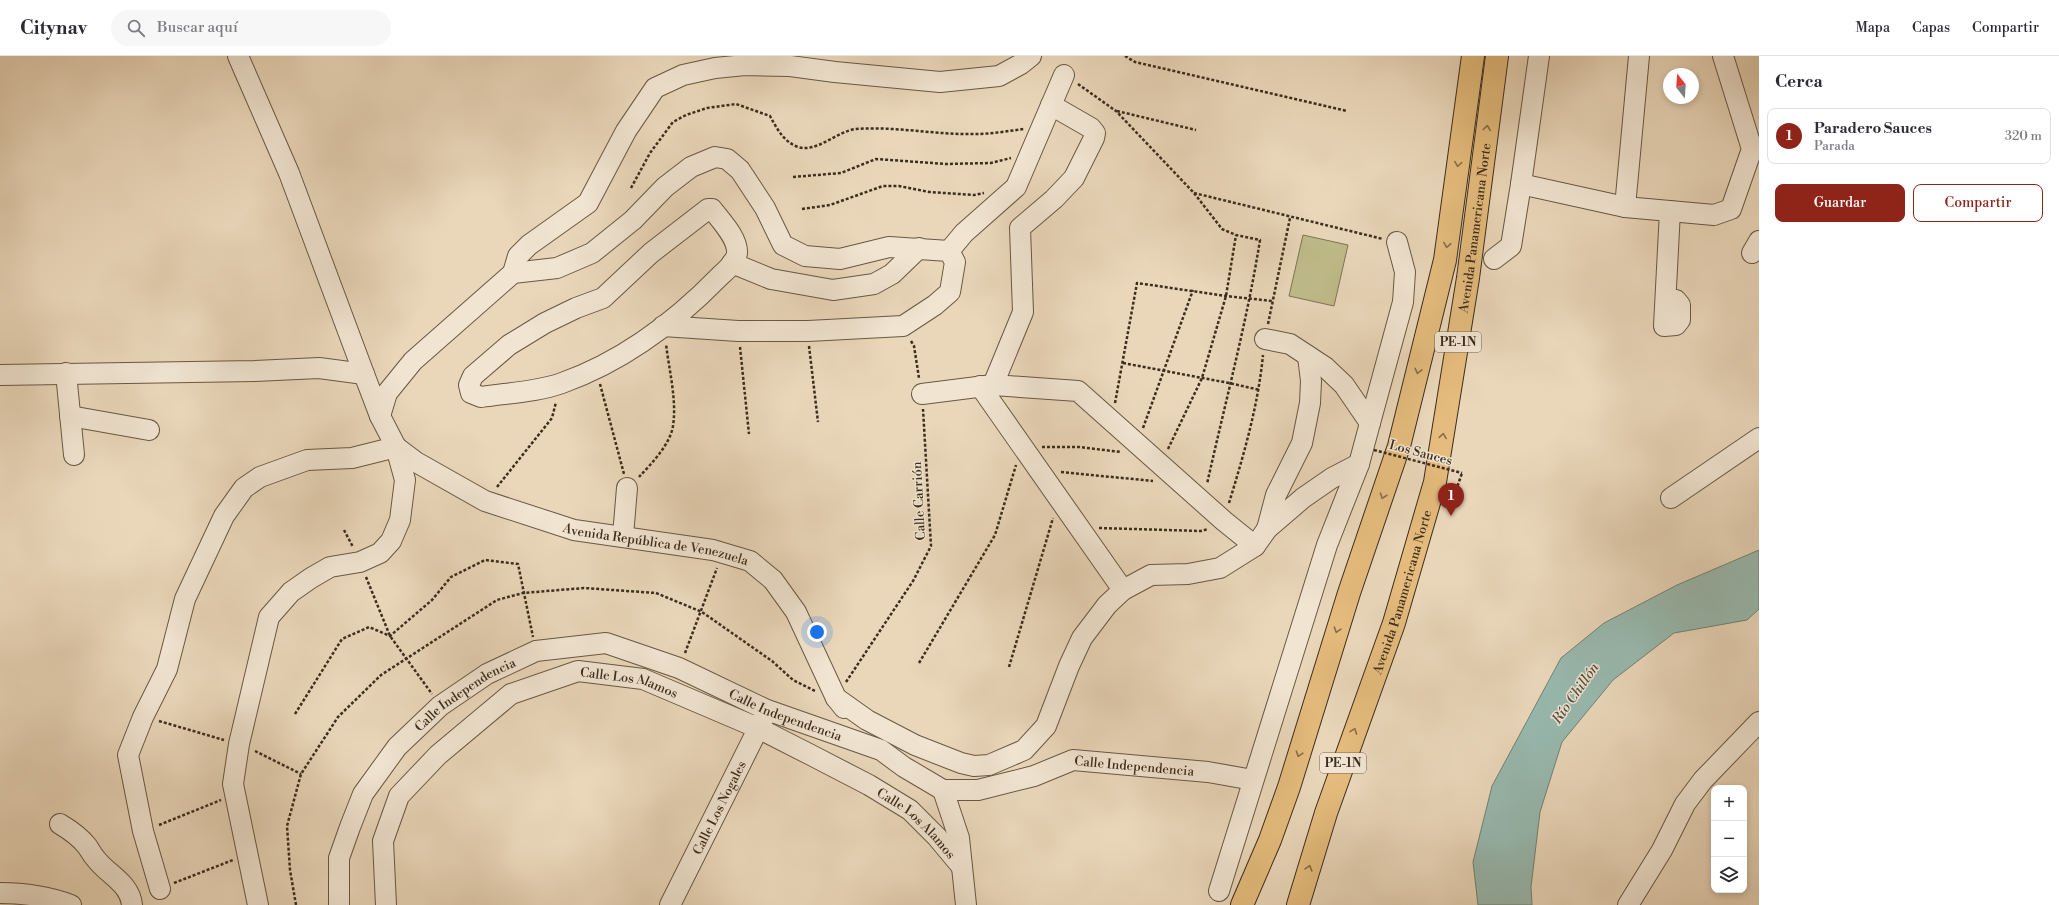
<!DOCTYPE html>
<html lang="es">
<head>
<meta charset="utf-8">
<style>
  body { margin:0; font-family:"Libre Bodoni",serif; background:#f7f7f7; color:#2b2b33 }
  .controls { position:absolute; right:12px; bottom:12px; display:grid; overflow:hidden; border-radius:8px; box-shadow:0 2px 6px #0003 }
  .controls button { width:36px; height:36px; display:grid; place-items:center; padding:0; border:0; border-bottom:1px solid #e1e1e2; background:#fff; color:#2b2b33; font:20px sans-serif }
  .compass { position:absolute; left:1663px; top:12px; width:36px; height:36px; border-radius:50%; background:#fff; box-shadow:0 2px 6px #0003; rotate:343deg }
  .you { position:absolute; left:817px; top:576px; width:14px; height:14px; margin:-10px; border:3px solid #fff; border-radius:50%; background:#1a73e8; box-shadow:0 0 0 6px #1a73e833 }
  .badge { display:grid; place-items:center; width:26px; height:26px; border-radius:50%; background:#8f2418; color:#fff; font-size:13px; font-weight:700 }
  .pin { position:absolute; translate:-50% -33px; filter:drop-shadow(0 1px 2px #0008) }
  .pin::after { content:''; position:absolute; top:21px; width:14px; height:12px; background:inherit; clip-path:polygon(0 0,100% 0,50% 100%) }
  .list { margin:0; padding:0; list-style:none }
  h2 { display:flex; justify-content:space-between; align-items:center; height:52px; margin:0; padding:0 16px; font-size:17px }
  h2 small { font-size:13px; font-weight:400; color:#7c7c81 }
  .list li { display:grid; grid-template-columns:26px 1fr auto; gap:12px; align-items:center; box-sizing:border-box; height:56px; margin:0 8px 8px; padding:0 8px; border:1px solid #e1e1e2; border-radius:8px }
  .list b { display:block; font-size:15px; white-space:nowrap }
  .list p { margin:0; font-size:13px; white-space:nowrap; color:#7c7c81 }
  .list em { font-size:13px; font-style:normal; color:#7c7c81 }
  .actions { display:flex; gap:8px; padding:12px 16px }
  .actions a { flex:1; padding:9px 0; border:1px solid #8f2418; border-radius:8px; text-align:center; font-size:14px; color:#8f2418 }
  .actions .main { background:#8f2418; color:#fff }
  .icon { flex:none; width:22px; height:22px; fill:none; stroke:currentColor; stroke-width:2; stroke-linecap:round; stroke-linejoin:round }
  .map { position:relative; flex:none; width:1759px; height:849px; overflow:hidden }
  header { display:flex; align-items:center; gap:24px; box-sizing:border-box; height:56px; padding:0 20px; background:#fff; border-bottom:1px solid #e1e1e2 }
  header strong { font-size:19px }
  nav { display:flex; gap:22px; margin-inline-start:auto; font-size:14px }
  .search { width:280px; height:36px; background:#f7f7f7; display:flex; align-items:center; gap:10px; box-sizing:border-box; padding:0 14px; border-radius:22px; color:#7c7c81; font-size:15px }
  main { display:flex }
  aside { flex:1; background:#fff }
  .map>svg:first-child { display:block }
  .green { fill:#bfbc8a; stroke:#7e7454 }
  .water { fill:#98bab0; stroke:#738275 }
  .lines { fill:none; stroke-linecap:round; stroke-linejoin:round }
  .minor-casing { stroke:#685844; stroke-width:22 }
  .highway-casing { stroke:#3c2d1d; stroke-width:24 }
  .path { stroke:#3c2d1d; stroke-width:2.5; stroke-dasharray:3 2; stroke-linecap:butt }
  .minor { stroke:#f1e5d2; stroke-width:20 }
  .highway { stroke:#e5bc7d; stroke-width:22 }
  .path-bridge { stroke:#3c2d1d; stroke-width:2.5; stroke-dasharray:3 2; stroke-linecap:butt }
  .oneway { stroke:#886d48 }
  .labels { text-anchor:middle; stroke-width:3; stroke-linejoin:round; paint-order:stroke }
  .shield { fill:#f1e5d2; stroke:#726453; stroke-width:1 }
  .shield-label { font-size:12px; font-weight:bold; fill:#3c2d1d }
  .street-label { font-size:13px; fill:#3c2d1d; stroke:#f1e5d2 }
  .water-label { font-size:14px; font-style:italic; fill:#535042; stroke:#f1e5d2 }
</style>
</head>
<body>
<header>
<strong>Citynav</strong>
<div class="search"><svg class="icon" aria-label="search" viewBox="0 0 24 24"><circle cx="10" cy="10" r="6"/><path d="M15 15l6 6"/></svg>Buscar aquí</div>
<nav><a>Mapa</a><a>Capas</a><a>Compartir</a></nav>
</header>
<main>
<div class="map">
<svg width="1759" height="849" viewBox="0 0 1759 849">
  <rect width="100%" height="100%" fill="#ead7ba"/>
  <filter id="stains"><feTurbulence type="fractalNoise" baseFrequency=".005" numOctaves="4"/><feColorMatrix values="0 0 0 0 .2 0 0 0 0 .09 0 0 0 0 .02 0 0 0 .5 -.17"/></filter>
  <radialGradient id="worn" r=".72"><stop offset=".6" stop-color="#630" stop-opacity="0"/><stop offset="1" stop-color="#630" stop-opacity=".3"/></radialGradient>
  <!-- green -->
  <polygon class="green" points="1303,179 1348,189 1334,250 1289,240"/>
  <!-- water -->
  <polygon class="water" points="1759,494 1759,553 1747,564 1674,577 1613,624 1562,686 1540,756 1531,831 1532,849 1478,849 1473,806 1492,730 1561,602 1604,567 1677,529"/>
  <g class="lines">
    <defs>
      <g id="minor">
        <polyline points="238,0 289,117 364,318 380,360 396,391 405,424 400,464 391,485 380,497 360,506 330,511 311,522 291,536 269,561 239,688 233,728 258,849"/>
        <polyline points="1521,128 1625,151 1714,159 1731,153 1752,93 1723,0"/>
        <polyline points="1625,151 1639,0"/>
        <path d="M708,153H712C721,165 738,182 737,197C736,207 725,215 719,221C675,266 621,306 562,327C537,336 507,337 481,341L471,337L469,329L473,320L509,289L545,267L576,252L603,242L651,197Z"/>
        <polyline points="949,195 964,177 1016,131 1064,19"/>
        <polyline points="1752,197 1759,185"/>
        <polyline points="1494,203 1511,190 1521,128 1539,0"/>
        <polyline points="732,207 771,223 833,234 874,228 892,218 919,192"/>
        <polyline points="513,217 518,200 529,189 588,147 626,75 655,32 683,19 715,12 745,9 790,10 835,16 940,26 999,20 1021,8 1031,0"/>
        <polyline points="1666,242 1676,244 1680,249 1680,264 1676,269 1664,270 1670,155"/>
        <polyline points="1265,283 1290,288 1325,311 1344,329 1370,367"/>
        <polyline points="66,317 74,399"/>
        <polyline points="0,319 255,315 319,312 364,318"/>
        <polyline points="993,329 1023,256 1020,172 1054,143 1074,122 1094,82 1095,77 1091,72 1051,49"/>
        <polyline points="980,330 1123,534"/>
        <polyline points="922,338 993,329 1078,335 1224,465 1255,490"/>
        <polyline points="70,360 149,374"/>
        <polyline points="380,360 387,337 413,305 513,217 557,212 592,197 633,164 665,131 691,111 715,101 727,103 740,114 765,152 783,189 805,200 840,203 889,191 949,195 955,206 950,236 935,249 903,270 808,275 738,275 663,270"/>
        <path id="s1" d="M396,391L416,406L485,445L574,474L713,494L750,505L773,524L796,556L836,642L844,652"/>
        <polyline points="1671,442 1759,382"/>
        <polyline points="1267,473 1276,439 1302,387 1310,347 1311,325 1308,300"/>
        <polyline points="623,480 627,432"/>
        <polyline points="836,642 867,664 915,689 961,707 974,710 989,709 1024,694 1046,670 1069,610 1082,582 1107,549 1123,534 1151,519 1188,518 1220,512 1255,490 1267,473 1303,442 1332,422 1359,408"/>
        <polyline points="943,734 959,782 966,849"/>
        <path d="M60,768C70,774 80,781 87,790C90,794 92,799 96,803C108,819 130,827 132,849"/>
        <polyline points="160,833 143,775 128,699 143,661 167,613 185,543 224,460 244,432 260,421 307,404 352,402 396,391"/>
        <polyline points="1219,835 1327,489 1359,408 1370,367 1403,246 1405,216 1397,186"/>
        <path d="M0,837C25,837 47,840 71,849"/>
        <path id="s2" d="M339,849V802L350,771L363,738L397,691L440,650L487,618L536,595L606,587L679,612L767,654L881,694L904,711L943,734H978L1034,720L1073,704L1208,716L1253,724"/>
        <path id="s3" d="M386,849L383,785L399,740L438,699L511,638L578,615L643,623L758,672L811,699L869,729L910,754L937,781L962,811"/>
        <path id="s4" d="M670,849L764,661"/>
        <polyline points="1628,849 1662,794 1685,748 1703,724 1759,666"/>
      </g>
      <g id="highway">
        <polyline points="1242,849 1270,784 1289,731 1349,537 1399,390 1445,204 1473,0"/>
        <path id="s5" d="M1298,849L1326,757L1394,567L1435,426L1468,222L1497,0"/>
      </g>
    </defs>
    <!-- minor casing -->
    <use href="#minor" class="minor-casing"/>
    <!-- highway casing -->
    <use href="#highway" class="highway-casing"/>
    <!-- path -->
    <g class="path">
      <polyline points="1125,0 1135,6 1347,55"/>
      <path d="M1078,28L1116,55L1194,137L1222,173L1236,179L1260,184C1247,266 1225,347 1207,428"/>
      <polyline points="1117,55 1196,74"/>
      <polyline points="793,121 841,117 876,103 946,108 991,107 1011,102"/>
      <path d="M631,132L650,97L673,66L686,59L707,52L736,48L770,60C777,73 784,86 798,91C817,97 837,75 856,73C896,70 935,79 975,78C991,78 1008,75 1024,73"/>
      <polyline points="1194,137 1383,183"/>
      <polyline points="802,153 830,149 883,130 899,130 929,136 974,139 984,137"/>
      <polyline points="1268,268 1290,162"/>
      <polyline points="911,285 914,290 919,322"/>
      <polyline points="809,290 818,366"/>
      <polyline points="740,291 749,378"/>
      <polyline points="1123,307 1229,327 1260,334"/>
      <polyline points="600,328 624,418"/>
      <polyline points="1115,347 1137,227 1226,240 1272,245"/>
      <polyline points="1143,372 1193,234"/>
      <polyline points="1042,391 1079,391 1121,396"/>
      <polyline points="1168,393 1202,322 1226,240 1236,179"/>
      <polyline points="1061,416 1153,425"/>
      <path d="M639,421C651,408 670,389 673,370C677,344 669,314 666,288"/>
      <polyline points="497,431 552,362 556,346"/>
      <path d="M1229,447C1244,398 1258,350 1263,299"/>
      <polyline points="1451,449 1462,417"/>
      <polyline points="1099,472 1201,475 1208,473"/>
      <polyline points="344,474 353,491"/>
      <polyline points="366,521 390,580 432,638"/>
      <polyline points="685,597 717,512"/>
      <polyline points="919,607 995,479 1016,409"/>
      <polyline points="1009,611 1053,462"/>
      <polyline points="846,626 913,525 931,490 923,353"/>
      <polyline points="295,658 342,583 369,571 390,580 432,544 451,521 485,504 518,508 533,581"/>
      <polyline points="159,665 224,684"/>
      <polyline points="255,695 301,718"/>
      <polyline points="159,769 221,744"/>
      <polyline points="174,827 233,804"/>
      <polyline points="296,849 290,814 287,770 301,718 338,661 381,619 497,544 523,537 584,532 656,537 702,556 772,605 793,624 815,635"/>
    </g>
    <!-- minor -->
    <use href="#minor" class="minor"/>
    <!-- highway -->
    <use href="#highway" class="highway"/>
    <!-- path-bridge -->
    <polyline class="path-bridge" points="1374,394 1462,417"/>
  </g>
  <!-- one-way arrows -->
  <defs><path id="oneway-chevron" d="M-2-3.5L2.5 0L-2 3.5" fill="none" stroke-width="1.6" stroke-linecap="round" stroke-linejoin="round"/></defs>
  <g class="oneway">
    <use href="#oneway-chevron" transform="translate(1487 72) rotate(-83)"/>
    <use href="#oneway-chevron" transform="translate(1458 108) rotate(98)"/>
    <use href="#oneway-chevron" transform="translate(1447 189) rotate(99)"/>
    <use href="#oneway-chevron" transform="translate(1418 315) rotate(104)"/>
    <use href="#oneway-chevron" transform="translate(1443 380) rotate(-81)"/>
    <use href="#oneway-chevron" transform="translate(1383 440) rotate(109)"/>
    <use href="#oneway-chevron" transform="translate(1337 574) rotate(108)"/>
    <use href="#oneway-chevron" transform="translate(1354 675) rotate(-70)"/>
    <use href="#oneway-chevron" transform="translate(1299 698) rotate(108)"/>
    <use href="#oneway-chevron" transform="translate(1309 812) rotate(-74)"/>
  </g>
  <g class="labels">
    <!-- shield labels -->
    <g class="shield">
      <rect x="1435" y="276" width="46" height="20" rx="3"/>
      <rect x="1320" y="697" width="46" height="20" rx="3"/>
    </g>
    <g class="shield-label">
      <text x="1458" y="290">PE-1N</text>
      <text x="1343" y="711">PE-1N</text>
    </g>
    <!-- street labels -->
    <g class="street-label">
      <text dy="5" stroke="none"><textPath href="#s5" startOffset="702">Avenida Panamericana Norte</textPath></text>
      <text transform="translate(1421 396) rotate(15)" y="5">Los Sauces</text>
      <text transform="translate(918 445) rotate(-93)" y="5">Calle Carrión</text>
      <text dy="5" stroke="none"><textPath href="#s1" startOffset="281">Avenida República de Venezuela</textPath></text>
      <text dy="5" stroke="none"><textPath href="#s5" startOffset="330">Avenida Panamericana Norte</textPath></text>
      <text dy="5" stroke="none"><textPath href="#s3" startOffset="387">Calle Los Alamos</textPath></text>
      <text dy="5" stroke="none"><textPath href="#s2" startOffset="260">Calle Independencia</textPath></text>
      <text dy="5" stroke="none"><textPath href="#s2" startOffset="608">Calle Independencia</textPath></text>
      <text dy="5" stroke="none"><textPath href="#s2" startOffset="980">Calle Independencia</textPath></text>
      <text dy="5" stroke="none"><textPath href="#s4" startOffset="109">Calle Los Nogales</textPath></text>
      <text dy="5" stroke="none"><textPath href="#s3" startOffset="711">Calle Los Alamos</textPath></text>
    </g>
    <!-- water labels -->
    <g class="water-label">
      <text transform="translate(1575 637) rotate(-55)" y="5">Río Chillón</text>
    </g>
  </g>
  <rect width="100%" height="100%" filter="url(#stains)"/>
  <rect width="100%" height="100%" fill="url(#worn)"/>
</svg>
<div class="controls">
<button>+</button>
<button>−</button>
<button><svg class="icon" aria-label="layers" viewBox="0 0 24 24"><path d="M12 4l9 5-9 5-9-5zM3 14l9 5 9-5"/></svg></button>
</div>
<svg class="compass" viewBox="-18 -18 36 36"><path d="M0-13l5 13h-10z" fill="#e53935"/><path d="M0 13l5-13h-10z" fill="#7c7c81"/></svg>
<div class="you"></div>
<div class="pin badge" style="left:1451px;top:460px">1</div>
</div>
<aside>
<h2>Cerca<small></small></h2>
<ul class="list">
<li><span class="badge">1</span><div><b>Paradero Sauces</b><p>Parada</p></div><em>320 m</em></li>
</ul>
<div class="actions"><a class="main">Guardar</a><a>Compartir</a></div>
</aside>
</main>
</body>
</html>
